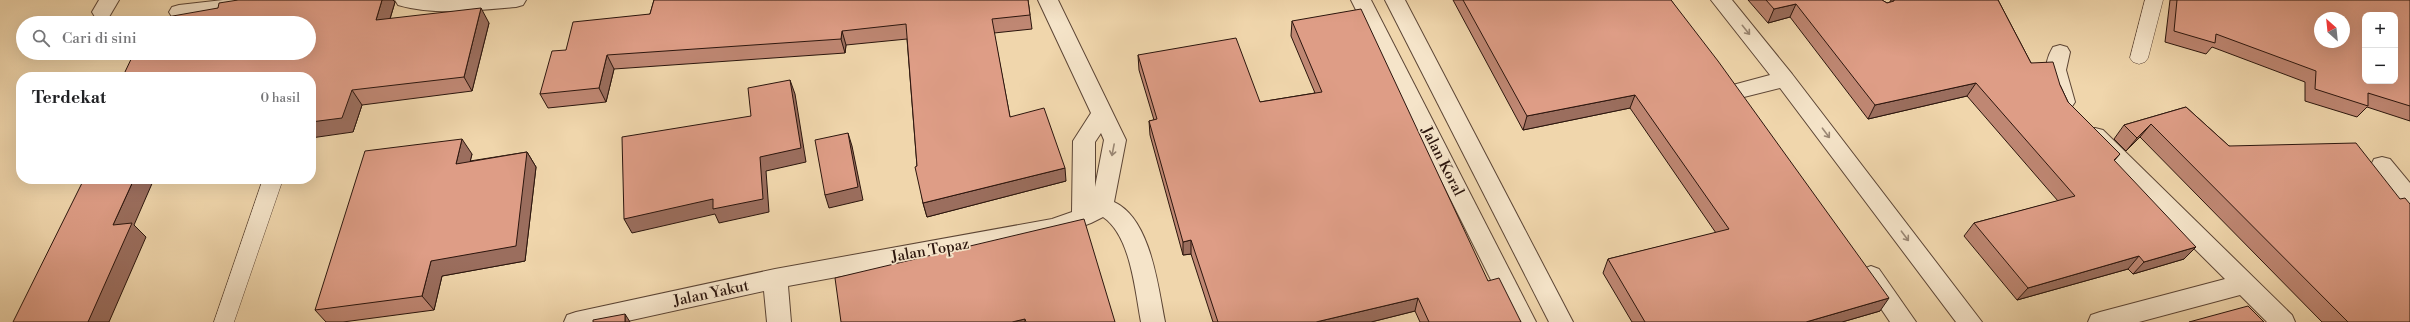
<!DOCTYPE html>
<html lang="id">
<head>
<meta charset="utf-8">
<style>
  body { margin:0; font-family:"Libre Bodoni",serif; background:#f6f6f6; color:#202124 }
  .controls { position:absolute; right:12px; top:12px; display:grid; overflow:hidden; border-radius:8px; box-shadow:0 4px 16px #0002 }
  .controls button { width:36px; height:36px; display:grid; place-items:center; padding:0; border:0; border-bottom:1px solid #e0e0e0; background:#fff; color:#202124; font:20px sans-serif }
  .compass { position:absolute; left:2314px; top:12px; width:36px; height:36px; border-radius:50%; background:#fff; box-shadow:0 4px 16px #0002; rotate:333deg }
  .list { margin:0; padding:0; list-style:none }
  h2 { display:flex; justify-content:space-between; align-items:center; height:52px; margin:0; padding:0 16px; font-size:17px }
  h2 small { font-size:13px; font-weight:400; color:#757577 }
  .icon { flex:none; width:22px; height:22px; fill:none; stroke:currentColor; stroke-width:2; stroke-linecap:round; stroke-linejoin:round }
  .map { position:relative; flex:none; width:2410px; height:322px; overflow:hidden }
  .search { position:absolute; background:#fff; box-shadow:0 4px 16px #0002; left:16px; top:16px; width:300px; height:44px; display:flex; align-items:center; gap:10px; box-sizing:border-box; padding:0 14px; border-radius:22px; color:#757577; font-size:15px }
  .panel { position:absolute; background:#fff; box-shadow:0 4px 16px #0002; left:16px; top:72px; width:300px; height:112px; border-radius:16px }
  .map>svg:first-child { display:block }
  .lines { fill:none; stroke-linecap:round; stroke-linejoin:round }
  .service-casing { stroke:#5c4535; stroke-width:1 }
  .minor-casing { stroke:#5c4535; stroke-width:2 }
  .service { fill:#f5e4c9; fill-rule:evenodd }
  .minor { fill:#f5e4c9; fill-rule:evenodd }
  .wall { fill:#bf8773; stroke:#2b150d }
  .shaded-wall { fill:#9b6e5e; stroke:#2b150d }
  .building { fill:#de9d86; stroke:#2b150d; fill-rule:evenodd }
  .oneway { stroke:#9a8774 }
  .labels { text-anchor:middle; stroke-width:3.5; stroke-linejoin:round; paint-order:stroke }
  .street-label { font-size:15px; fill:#2b150d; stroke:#f5e4c9 }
</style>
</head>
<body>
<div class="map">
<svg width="2410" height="322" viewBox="0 0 2410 322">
  <rect width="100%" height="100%" fill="#f0d6ac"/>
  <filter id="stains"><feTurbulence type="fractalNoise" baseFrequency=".005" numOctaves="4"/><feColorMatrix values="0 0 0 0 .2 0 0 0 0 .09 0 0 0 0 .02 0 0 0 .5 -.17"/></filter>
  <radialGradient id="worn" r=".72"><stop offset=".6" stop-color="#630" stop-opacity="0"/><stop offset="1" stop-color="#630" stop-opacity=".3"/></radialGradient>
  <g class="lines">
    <defs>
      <g id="service">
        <polygon points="2145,0 2163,0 2148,58 2145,62 2139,64 2133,62 2130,58"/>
        <polygon points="263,179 283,179 234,322 214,322"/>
      </g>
      <g id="minor">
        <polygon points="99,0 119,0 109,17 102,19 95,17 92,12"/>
        <polygon points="223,0 293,0 290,5 283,7 179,19 172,17 169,12 172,7 179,5"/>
        <path d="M395,0H526L523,5L516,7C477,10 436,16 398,5Z"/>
        <path d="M1038,0H1058L1126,140L1114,202C1151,219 1158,287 1165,322H1141C1135,291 1131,236 1103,217L1091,223L1054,237L788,286L791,322H767L764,291L623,322H564L567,315L576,312L775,269L1052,219L1072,212L1073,141L1091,113ZM1101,133L1104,140L1095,187V142Z"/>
        <polygon points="1351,0 1371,0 1536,322 1512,322"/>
        <polygon points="1385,0 1405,0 1573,322 1549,322"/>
        <polygon points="1711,0 1732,0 1792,74 1982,322 1956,322 1780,88 1736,99 1729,96 1725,91 1729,86 1770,75"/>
        <path d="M2060,45L2067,47L2070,52L2066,70L2075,102L2071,108L2064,110L2057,108C2045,88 2041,67 2053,47Z"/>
        <polygon points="2095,128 2103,130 2292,315 2295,322 2267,322 2240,295 2139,322 2088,322 2091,315 2100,312 2225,279 2087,142 2084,136 2087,130"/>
        <polygon points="2382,157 2390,159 2410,183 2410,207 2402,204 2374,171 2371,165 2374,159"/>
        <polygon points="1871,266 1879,269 1916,322 1890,322 1859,276 1863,269"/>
      </g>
    </defs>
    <!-- service casing -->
    <use href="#service" class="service-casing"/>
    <!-- minor casing -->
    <use href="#minor" class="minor-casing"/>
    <!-- service -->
    <use href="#service" class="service"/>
    <!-- minor -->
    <use href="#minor" class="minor"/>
  </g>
  <!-- wall -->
  <g class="wall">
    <polygon points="238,0 393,0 395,2 390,19 489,23 472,91 362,105 353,132 311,77 126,77 124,74 218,8"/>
    <polygon points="654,0 1028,0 1032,29 994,33 1010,117 1066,181 927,217 923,203 917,166 907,39 846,45 845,53 614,69 606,102 548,108 540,94 566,50 650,14"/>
    <polygon points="1453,0 1671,0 1880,311 1842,322 1632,322 1603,273 1608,259 1716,233 1630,108 1523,130"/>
    <polygon points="1748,0 1882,0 1887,3 1890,2 1891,0 1998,0 2031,63 2060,85 2068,102 2120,154 2114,161 2184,259 2133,274 2128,269 2017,300 1964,236 1974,223 2058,201 1967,96 1868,119 1790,17 1768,23"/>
    <polygon points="2170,0 2410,0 2410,121 2367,107 2357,117 2305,101 2305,82 2212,47 2206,54 2165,42"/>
    <polygon points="1292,21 1488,281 1521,322 1420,322 1415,311 1371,322 1213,322 1191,254 1183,255 1150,135 1149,121 1154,120 1139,70 1138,55 1260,102 1315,93 1291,36"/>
    <polygon points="2186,107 2229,146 2400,199 2410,322 2322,322 2140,137 2126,151 2114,139 2124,125"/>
    <polygon points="527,152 536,167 525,261 442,276 434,310 343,322 326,322 315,310 472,154 470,161"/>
  </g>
  <!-- shaded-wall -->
  <g class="shaded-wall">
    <polygon points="382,0 393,0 395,2 385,35 376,20"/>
    <polygon points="1796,4 1790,17 1768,23 1774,9"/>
    <polygon points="481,8 489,23 472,91 464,77"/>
    <polygon points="842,31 846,45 845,53 841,39"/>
    <polygon points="607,55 614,69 606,102 599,88"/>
    <polygon points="135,73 138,77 126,77 124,74"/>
    <polygon points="790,80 795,94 806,162 766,171 769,212 719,223 715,214 632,233 624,219 760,157"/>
    <polygon points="1976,83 1967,96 1868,119 1875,105"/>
    <polygon points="352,90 362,105 353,132 311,138 311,122"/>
    <polygon points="1635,95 1630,108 1523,130 1527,116"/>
    <polygon points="2151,124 2140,137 2126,151 2137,138"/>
    <polygon points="848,133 852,146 863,200 829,208 825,195"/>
    <polygon points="462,139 472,154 466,179 456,164"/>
    <polygon points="527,152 536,167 525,261 442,276 434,310 422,296 431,261"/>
    <polygon points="1065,168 1066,181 927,217 923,203"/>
    <polygon points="134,179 154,179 134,225 146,237 109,322 88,322 113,225"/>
    <polygon points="1191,240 1191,254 1183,255 1183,242"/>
    <polygon points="2196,247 2184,259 2133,274 2144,262"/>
    <polygon points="2139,256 2128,269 2017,300 2028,288"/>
    <polygon points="1418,298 1415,311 1371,322 1316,322"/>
    <polygon points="1889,298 1880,311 1842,322 1806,322"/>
    <polygon points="625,314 630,322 625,322"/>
    <polygon points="1025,319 1025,322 1012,322"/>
  </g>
  <!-- building -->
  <g class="building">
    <polygon points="238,0 382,0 376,20 481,8 464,77 352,90 342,118 311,122 311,77 133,77 135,73 124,74 134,53 309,53 309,23 149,23 150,20 218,8 219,3"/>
    <polygon points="654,0 1028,0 1030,15 992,19 1010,117 1044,108 1065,168 923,203 915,167 917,166 906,24 842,31 841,39 607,55 599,88 540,94 552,51 566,50 573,22 650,14"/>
    <polygon points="1463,0 1671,0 1718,61 1889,298 1806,322 1645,322 1608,259 1729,229 1635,95 1527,116"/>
    <polygon points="1766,0 1882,0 1887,3 1894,1 1894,0 1998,0 2031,63 2053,62 2060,85 2068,102 2120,154 2114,160 2196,247 2144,262 2139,256 2028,288 1974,223 2075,196 1976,83 1875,105 1796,4 1774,9"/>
    <path d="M2177,0H2410V106L2368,93V106L2315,89L2316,71L2216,34L2215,43L2174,31ZM2365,15H2395V81H2365ZM2320,18H2344V42H2320Z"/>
    <polygon points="1361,9 1488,281 1499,278 1521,322 1429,322 1418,298 1316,322 1218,322 1191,240 1183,242 1149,121 1157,119 1138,55 1236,38 1260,102 1322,92 1292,21"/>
    <polygon points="790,80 801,148 760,157 763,199 713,209 713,199 624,219 622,137 751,116 748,88"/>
    <polygon points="2186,107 2229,146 2356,143 2400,199 2405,198 2410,204 2410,322 2348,322 2151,124 2137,138 2124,125"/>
    <polygon points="848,133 858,187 825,195 815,140"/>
    <polygon points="462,139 456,164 527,152 516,246 431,261 422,296 315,310 365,151"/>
    <polygon points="84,179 134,179 113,225 132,223 88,322 13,322"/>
    <polygon points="1084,219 1115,322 1026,322 1025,319 1012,322 841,322 835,278"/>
    <polygon points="2248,306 2264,322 2189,322"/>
    <polygon points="625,314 625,322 593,322 593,320"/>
  </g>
  <!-- one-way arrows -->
  <defs><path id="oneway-shaft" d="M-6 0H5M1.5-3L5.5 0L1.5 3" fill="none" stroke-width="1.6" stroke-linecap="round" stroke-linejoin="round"/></defs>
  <g class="oneway">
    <use href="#oneway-shaft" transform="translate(1746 30) rotate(51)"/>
    <use href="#oneway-shaft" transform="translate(1826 133) rotate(53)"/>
    <use href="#oneway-shaft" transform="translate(1113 150) rotate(101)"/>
    <use href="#oneway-shaft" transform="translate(1905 236) rotate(53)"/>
  </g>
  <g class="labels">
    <!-- street labels -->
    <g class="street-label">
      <text transform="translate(1443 161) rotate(63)" y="5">Jalan Koral</text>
      <text transform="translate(930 250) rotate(-10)" y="5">Jalan Topaz</text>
      <text transform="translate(711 293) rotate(-12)" y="5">Jalan Yakut</text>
    </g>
  </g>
  <rect width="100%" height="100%" filter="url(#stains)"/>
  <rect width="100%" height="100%" fill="url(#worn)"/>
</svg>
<div class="controls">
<button>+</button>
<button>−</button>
</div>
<svg class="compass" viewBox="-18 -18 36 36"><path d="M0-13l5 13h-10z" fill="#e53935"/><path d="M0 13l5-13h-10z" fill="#757577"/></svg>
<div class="search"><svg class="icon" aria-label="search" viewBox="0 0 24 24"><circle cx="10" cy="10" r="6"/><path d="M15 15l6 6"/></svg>Cari di sini</div>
<section class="panel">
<h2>Terdekat<small>0 hasil</small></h2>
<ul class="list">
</ul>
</section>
</div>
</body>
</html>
